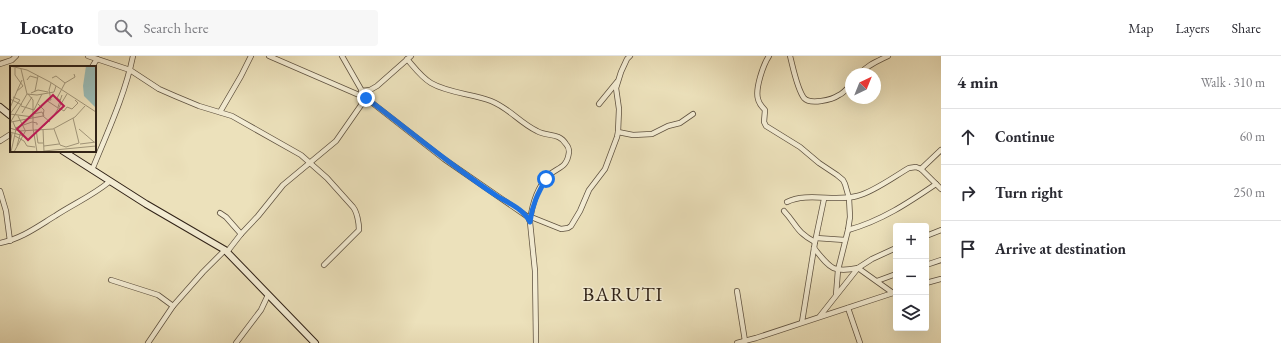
<!DOCTYPE html>
<html lang="en">
<head>
<meta charset="utf-8">
<style>
  body { margin:0; font-family:"EB Garamond",serif; background:#f7f7f7; color:#2b2b33 }
  .controls { position:absolute; right:12px; bottom:12px; display:grid; overflow:hidden; border-radius:4px; box-shadow:0 4px 16px #0002 }
  .controls button { width:36px; height:36px; display:grid; place-items:center; padding:0; border:0; border-bottom:1px solid #e1e1e2; background:#fff; color:#2b2b33; font:20px sans-serif }
  .compass { position:absolute; left:845px; top:12px; width:36px; height:36px; border-radius:50%; background:#fff; box-shadow:0 4px 16px #0002; rotate:43deg }
  .stop { position:absolute; width:12px; height:12px; margin:-9px; border:3px solid #1a73e8; border-radius:50%; background:#fff }
  .stop.end { background:#1a73e8; border-color:#fff; box-shadow:0 1px 4px #0008 }
  .list { margin:0; padding:0; list-style:none }
  h2 { display:flex; justify-content:space-between; align-items:center; height:52px; margin:0; padding:0 16px; font-size:17px }
  h2 small { font-size:13px; font-weight:400; color:#7c7c81 }
  .list li { display:grid; grid-template-columns:26px 1fr auto; gap:12px; align-items:center; box-sizing:border-box; height:56px; padding:0 16px; border-top:1px solid #e1e1e2 }
  .list b { display:block; font-size:15px; white-space:nowrap }
  .list em { font-size:13px; font-style:normal; color:#7c7c81 }
  .icon { flex:none; width:22px; height:22px; fill:none; stroke:currentColor; stroke-width:2; stroke-linecap:round; stroke-linejoin:round }
  .map { position:relative; flex:none; width:941px; height:287px; overflow:hidden }
  header { display:flex; align-items:center; gap:24px; box-sizing:border-box; height:56px; padding:0 20px; background:#fff; border-bottom:1px solid #e1e1e2 }
  header strong { font-size:19px }
  nav { display:flex; gap:22px; margin-inline-start:auto; font-size:14px }
  .search { width:280px; height:36px; background:#f7f7f7; display:flex; align-items:center; gap:10px; box-sizing:border-box; padding:0 14px; border-radius:4px; color:#7c7c81; font-size:15px }
  main { display:flex }
  aside { flex:1; background:#fff }
  .map>svg:first-child { display:block }
  .lines { fill:none; stroke-linecap:round; stroke-linejoin:round }
  .street-casing { stroke:#5f5240; stroke-width:6 }
  .secondary-casing { stroke:#302217; stroke-width:8 }
  .street { stroke:#f3ecd3; stroke-width:4.5 }
  .secondary { stroke:#f3ecd3; stroke-width:6 }
  .route { stroke:#1a73e8; stroke-width:5 }
  .labels { text-anchor:middle; stroke-width:3; stroke-linejoin:round; paint-order:stroke }
  .quarter-label { font-size:20px; letter-spacing:1px; fill:#302217; stroke:#f3ecd3 }
  .inset-road { fill:none; stroke:#a19579; stroke-width:1 }
  .view { fill:#c2185b; fill-opacity:0.15; stroke:#c2185b; stroke-width:2 }
  .inset-edge { fill:none; stroke:#302217; stroke-width:2 }
</style>
</head>
<body>
<header>
<strong>Locato</strong>
<div class="search"><svg class="icon" aria-label="search" viewBox="0 0 24 24"><circle cx="10" cy="10" r="6"/><path d="M15 15l6 6"/></svg>Search here</div>
<nav><a>Map</a><a>Layers</a><a>Share</a></nav>
</header>
<main>
<div class="map">
<svg width="941" height="287" viewBox="0 0 941 287">
  <rect width="100%" height="100%" fill="#ece1bb"/>
  <filter id="stains"><feTurbulence type="fractalNoise" baseFrequency=".005" numOctaves="4"/><feColorMatrix values="0 0 0 0 .2 0 0 0 0 .09 0 0 0 0 .02 0 0 0 .5 -.17"/></filter>
  <radialGradient id="worn" r=".72"><stop offset=".6" stop-color="#630" stop-opacity="0"/><stop offset="1" stop-color="#630" stop-opacity=".3"/></radialGradient>
  <g class="lines">
    <defs>
      <g id="street">
        <path d="M88,0L130,14L159,33L175,40L199,50L232,60L301,99L327,122L353,151C357,156 359,167 359,174L324,209"/>
        <polyline points="269,0 366,42 444,103 528,161 530,166 535,215 536,287"/>
        <path d="M769,0C763,9 755,33 758,43C759,48 762,51 765,54L764,66L766,70L800,91L819,107L837,119L843,124L845,128L849,142L850,161L848,174L838,214L836,239"/>
        <path d="M790,0C793,11 797,33 804,42C810,49 832,44 839,39C844,37 847,32 851,29"/>
        <path d="M407,3C414,11 421,21 431,27C448,37 473,38 491,45C509,52 520,67 537,75C547,81 559,76 566,88C568,90 569,93 569,96C567,113 557,111 548,120C537,132 532,149 530,165"/>
        <polyline points="0,8 12,4 16,0"/>
        <polyline points="92,11 97,3"/>
        <path d="M860,18C867,9 878,5 888,0"/>
        <polyline points="361,35 370,34 377,30 411,0"/>
        <polyline points="599,48 617,26"/>
        <polyline points="220,56 241,20 251,0"/>
        <polyline points="618,76 633,79 652,78 668,70 680,67 693,58"/>
        <polyline points="0,85 11,78"/>
        <polyline points="921,113 941,94"/>
        <path d="M92,114C107,77 125,39 133,0"/>
        <polyline points="0,135 6,155 10,185"/>
        <path d="M787,146C807,136 835,146 857,140C872,137 895,120 909,112L916,111L921,113L941,133"/>
        <path d="M784,155C797,169 796,176 815,186"/>
        <polyline points="220,157 226,161 241,178"/>
        <polyline points="531,161 561,173 568,172 571,170 580,155 589,134 605,113 617,81 618,76 619,53 616,32 621,16 627,3 630,0"/>
        <path d="M848,174C881,165 908,147 936,128"/>
        <polyline points="926,180 941,174"/>
        <polyline points="816,182 845,184"/>
        <path d="M0,187C21,183 37,171 55,160C73,148 92,140 109,126"/>
        <path d="M814,192C830,212 832,217 858,212L893,237"/>
        <polyline points="227,196 241,178 258,160 283,129 336,85 366,42 342,0"/>
        <polyline points="926,209 941,204"/>
        <polyline points="111,224 158,239 173,250"/>
        <polyline points="877,225 896,218"/>
        <polyline points="926,227 941,223"/>
        <polyline points="737,235 745,285"/>
        <polyline points="848,252 860,287"/>
        <polyline points="820,260 858,212 872,203 896,192"/>
        <polyline points="802,266 815,186 824,143"/>
        <polyline points="148,287 173,250 203,216 225,194"/>
        <polyline points="236,287 261,254 268,239"/>
        <polyline points="737,287 756,282 896,236"/>
      </g>
      <g id="secondary">
        <polyline points="0,51 11,60"/>
        <polyline points="63,95 146,148 225,194 315,287"/>
      </g>
    </defs>
    <!-- street casing -->
    <use href="#street" class="street-casing"/>
    <!-- secondary casing -->
    <use href="#secondary" class="secondary-casing"/>
    <!-- street -->
    <use href="#street" class="street"/>
    <!-- secondary -->
    <use href="#secondary" class="secondary"/>
  </g>
  <g class="lines">
    <!-- route -->
    <path class="route" d="M366,42C409,74 451,110 497,140C508,147 524,153 530,166C532,149 538,137 546,123"/>
  </g>
  <g class="labels">
    <!-- quarter labels -->
    <g class="quarter-label">
      <text x="623" y="245">BARUTI</text>
    </g>
  </g>
  <!-- overview -->
  <g transform="translate(10 10)">
    <rect width="86" height="86" fill="#ece1bb"/>
    <path d="M76,0H86V42L74,30L73,20Z" fill="#9abcb7"/>
    <path class="inset-road" d="M0,0L17,4L40,16L86,46M5,2V9L13,20M42,12L46,10L55,17M17,14L20,10L27,12M55,17L65,11L64,8M7,25L12,14M25,25L28,10M21,27L28,24L38,26M17,28L27,29L44,26L46,20M18,28L23,34V51M0,33L12,39M36,34L48,42M37,34H41L39,24L41,17M50,34L47,32L55,17M28,38L34,44L33,50M11,40L24,44L32,28M48,41L52,29M0,42L7,25L13,20M49,42L54,45L57,41L62,43L68,37L65,34M12,47L22,31M0,48L23,51V62M0,48L10,34L3,31M23,48L32,46L34,50M8,50L15,64M1,56L33,50L40,56M0,57L17,28L11,3M34,60L43,51L57,28M0,62L9,65L43,63L65,51L75,40M5,62L22,56L27,57V59M23,62L27,86M26,63L28,77H33M33,63L34,86M44,63L50,79L56,81L69,77L63,52M69,63L84,76M0,66L14,70M5,70L14,75L17,80L25,81M70,78L86,76M0,79L2,67M7,80L11,65M34,80L49,78M34,85L86,80M1,86L6,63L3,56M4,86L16,64"/>
    <path class="view" d="M43,29L54,40L18,74L7,63Z"/>
    <rect width="86" height="86" class="inset-edge"/>
  </g>
  <rect width="100%" height="100%" filter="url(#stains)"/>
  <rect width="100%" height="100%" fill="url(#worn)"/>
</svg>
<div class="controls">
<button>+</button>
<button>−</button>
<button><svg class="icon" aria-label="layers" viewBox="0 0 24 24"><path d="M12 4l9 5-9 5-9-5zM3 14l9 5 9-5"/></svg></button>
</div>
<svg class="compass" viewBox="-18 -18 36 36"><path d="M0-13l5 13h-10z" fill="#e53935"/><path d="M0 13l5-13h-10z" fill="#7c7c81"/></svg>
<div class="stop" style="left:546px;top:123px"></div>
<div class="stop end" style="left:366px;top:42px"></div>
</div>
<aside>
<h2>4 min<small>Walk · 310 m</small></h2>
<ul class="list">
<li><svg class="icon" aria-label="ahead" viewBox="0 0 24 24"><path d="M12 20V5M6 11l6-6 6 6"/></svg><div><b>Continue</b></div><em>60 m</em></li>
<li><svg class="icon" aria-label="right" viewBox="0 0 24 24"><path d="M7 20v-9h11M14 6l5 5-5 5"/></svg><div><b>Turn right</b></div><em>250 m</em></li>
<li><svg class="icon" aria-label="arrive" viewBox="0 0 24 24"><path d="M6 21V4h12l-3 4 3 4H6"/></svg><div><b>Arrive at destination</b></div></li>
</ul>
</aside>
</main>
</body>
</html>
